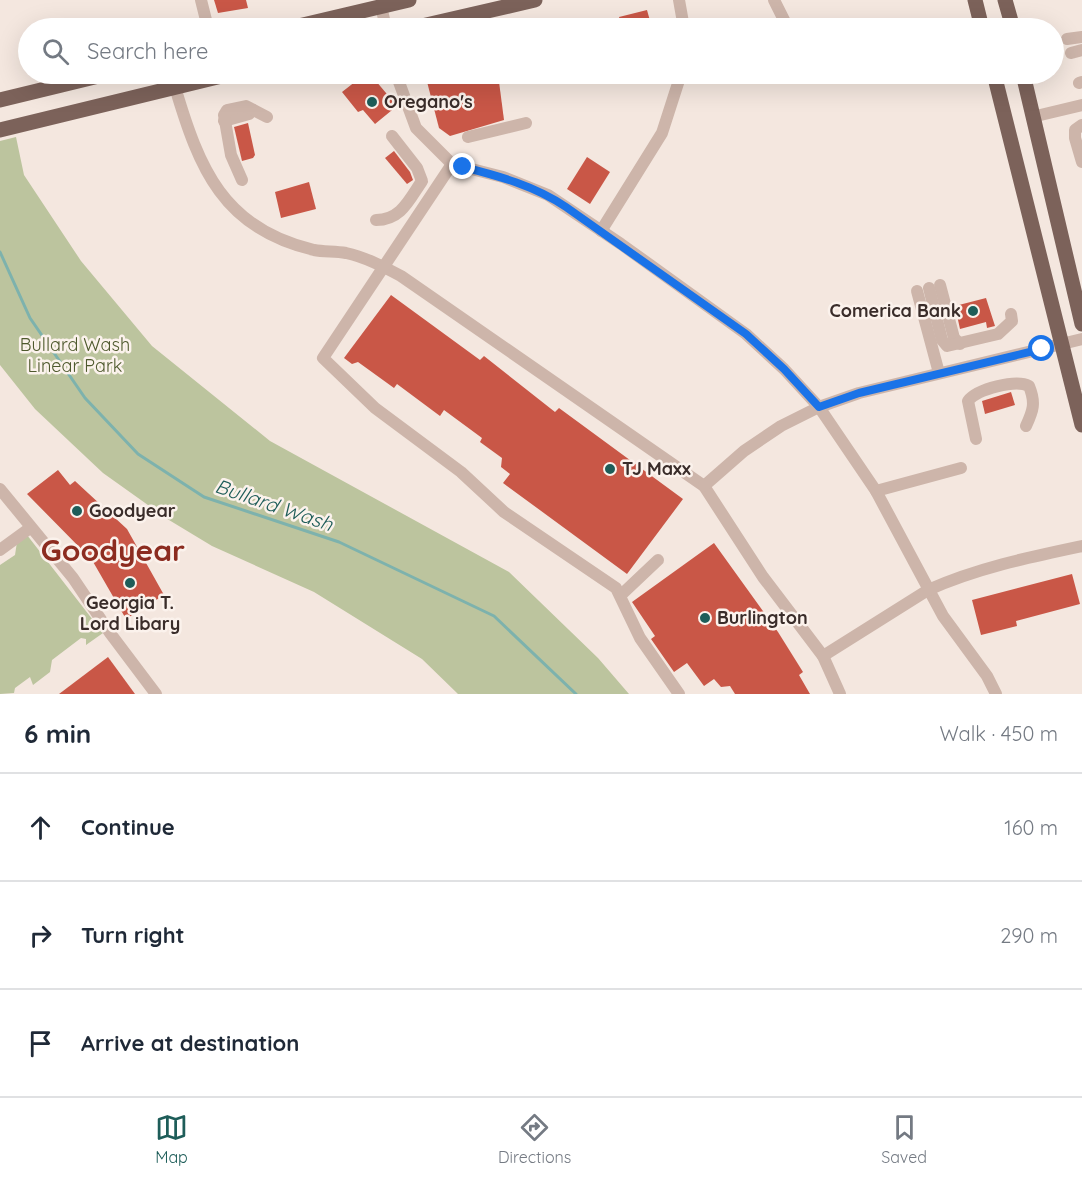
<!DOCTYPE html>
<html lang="en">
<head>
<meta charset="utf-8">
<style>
  body { margin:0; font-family:Quicksand,sans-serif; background:#f2f2f3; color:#1f2937 }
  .stop { position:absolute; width:18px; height:18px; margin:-14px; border:4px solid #1a73e8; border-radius:50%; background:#fff }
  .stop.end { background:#1a73e8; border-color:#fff; box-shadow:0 2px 6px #0008 }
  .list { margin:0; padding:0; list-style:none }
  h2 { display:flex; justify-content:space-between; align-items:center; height:78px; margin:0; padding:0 24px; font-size:26px }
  h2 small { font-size:20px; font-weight:400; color:#747a83 }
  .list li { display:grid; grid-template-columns:39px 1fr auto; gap:18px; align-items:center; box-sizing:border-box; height:108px; padding:0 24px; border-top:2px solid #e0e1e3 }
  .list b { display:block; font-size:22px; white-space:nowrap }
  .list em { font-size:20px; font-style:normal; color:#747a83 }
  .icon { flex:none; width:33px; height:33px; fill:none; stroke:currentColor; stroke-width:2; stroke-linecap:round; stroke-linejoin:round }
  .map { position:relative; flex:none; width:1082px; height:694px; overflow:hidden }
  .search { position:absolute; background:#fff; box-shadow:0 6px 24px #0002; left:18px; right:18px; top:18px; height:66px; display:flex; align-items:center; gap:15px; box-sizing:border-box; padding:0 21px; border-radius:33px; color:#747a83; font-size:22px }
  .sheet { height:402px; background:#fff }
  nav { display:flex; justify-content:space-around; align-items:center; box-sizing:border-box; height:84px; border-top:2px solid #e0e1e3; background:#fff; font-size:16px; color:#747a83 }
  nav a { display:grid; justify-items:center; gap:3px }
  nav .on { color:#1e5d59 }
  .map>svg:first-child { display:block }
  .green { fill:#bcc49e }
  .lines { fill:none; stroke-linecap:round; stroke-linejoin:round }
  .stream { stroke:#7db2ad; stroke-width:3 }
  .building { fill:#c95747 }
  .minor { stroke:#cdb5aa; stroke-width:12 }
  .major { stroke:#7c625a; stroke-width:15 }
  .route { stroke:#1a73e8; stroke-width:8 }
  .poi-dot { fill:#1e5d59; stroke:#fbf2ec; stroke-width:2 }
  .labels { text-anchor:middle; stroke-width:5; stroke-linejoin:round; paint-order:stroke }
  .poi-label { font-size:18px; font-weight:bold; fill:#3a2d2a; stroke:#fbf2ec; text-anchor:start }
  .park-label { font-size:18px; fill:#4e592d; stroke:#fbf2ec }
  .water-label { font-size:20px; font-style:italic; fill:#1e5d59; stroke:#fbf2ec }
  .town-label { font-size:30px; font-weight:bold; fill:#8c2c20; stroke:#fbf2ec }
</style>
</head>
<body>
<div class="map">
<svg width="1082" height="694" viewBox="0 0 1082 694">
  <rect width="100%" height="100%" fill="#f4e7df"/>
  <!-- green -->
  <g class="green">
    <polygon points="16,137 24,175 81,261 152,346 270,441 509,572 598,658 629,694 458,694 422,659 314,592 212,546 169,520 103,473 35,409 0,365 0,141"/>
    <polygon points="27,535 103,633 86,645 86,639 81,638 52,660 50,672 33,685 30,677 15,688 14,693 0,694 0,565 15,555 17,542"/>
  </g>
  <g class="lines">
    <!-- stream -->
    <polyline class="stream" points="0,252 30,318 85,398 138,454 204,497 339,542 494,616 576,694"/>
  </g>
  <!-- building -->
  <g class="building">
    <polygon points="214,0 246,0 248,8 218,13"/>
    <polygon points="647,10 652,28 622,28 619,17"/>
    <polygon points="365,74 370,74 397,106 375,124 363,110 358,112 342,92"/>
    <polygon points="425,74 498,74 504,120 450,136 439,128"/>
    <polygon points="248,123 255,155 253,158 242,161 234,127"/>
    <polygon points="394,151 410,172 413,180 407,184 385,158"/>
    <polygon points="587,157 610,172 590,204 567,189"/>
    <polygon points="309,182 316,209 281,218 275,192"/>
    <polygon points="391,295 480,360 484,356 555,412 559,408 683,499 627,574 503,483 510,474 501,467 502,458 480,442 482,438 444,410 440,416 397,384 394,388 358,362 352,364 344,358"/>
    <polygon points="986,298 995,326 987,328 986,322 960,329 955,306"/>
    <polygon points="1011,392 1015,405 985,414 982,401"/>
    <polygon points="58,470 70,485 75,481 127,529 164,595 126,619 92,560 27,494"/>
    <polygon points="714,543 778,632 803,672 799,675 810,694 735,694 730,686 721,687 714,679 704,686 687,663 674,672 651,639 655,636 632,602"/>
    <polygon points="1072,574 1080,604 1016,621 1017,626 981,635 972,600"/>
    <polygon points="108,657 135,694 59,694"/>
  </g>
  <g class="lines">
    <!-- minor -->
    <g class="minor">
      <polyline points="201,0 208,28"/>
      <polyline points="679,0 684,28"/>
      <polyline points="774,0 788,28"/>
      <polyline points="381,6 386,28"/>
      <polyline points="1067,39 1082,37"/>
      <polyline points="1071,53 1082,50"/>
      <polyline points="396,74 416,128 452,164 503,177 548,195 621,244 746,334 784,369 819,407 876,491 943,616 987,676 996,694"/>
      <polyline points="723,78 744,74"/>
      <polyline points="1079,83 1082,82"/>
      <path d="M175,87C199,168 223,229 314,250C324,252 335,251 346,253C365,257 384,267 401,276L704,486L763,577L823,656L840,694"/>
      <polyline points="1032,117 1082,105"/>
      <polyline points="224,121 249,114 253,110"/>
      <polyline points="1082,125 1075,130 1075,138 1082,162"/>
      <polyline points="468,137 526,123"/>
      <polyline points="452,164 323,358 375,408 461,472 504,512 616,588 640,638 679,694"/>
      <polyline points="242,180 231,155 224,115 227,110 246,106 267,117"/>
      <path d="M376,220C401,220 409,200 422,181L417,168L392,136"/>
      <polyline points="601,231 662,133 681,74"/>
      <polyline points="940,285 954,338 960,344"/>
      <polyline points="929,288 942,340 947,346 998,334 1012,321 1011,314"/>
      <polyline points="917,291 939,373"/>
      <path d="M976,439L968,401C977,389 1016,379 1029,386C1036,403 1033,411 1026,426"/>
      <polyline points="704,486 744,451 781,426 819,407 859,393 1082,339"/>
      <polyline points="0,489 73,578 110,633 156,694"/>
      <polyline points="876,491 961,468"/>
      <polyline points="0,550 30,528"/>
      <polyline points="621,595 658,560"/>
      <path d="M823,656L928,590C977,568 1030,557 1082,546"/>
    </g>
    <!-- major -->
    <g class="major">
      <polyline points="975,0 982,28"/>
      <polyline points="1005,0 1013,28"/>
      <polyline points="290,28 409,0"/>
      <polyline points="413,28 535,0"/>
      <polyline points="994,74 1082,425"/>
      <polyline points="1023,74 1082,324"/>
      <polyline points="0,100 107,74"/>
      <polyline points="0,130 230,74"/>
    </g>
  </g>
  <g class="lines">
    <!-- route -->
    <path class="route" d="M463,167C499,176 535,186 566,207L746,334L784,369L819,407L859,393L1042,349"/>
  </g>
  <!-- markers -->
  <g class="poi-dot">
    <circle cx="372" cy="102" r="6"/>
    <circle cx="973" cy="311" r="6"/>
    <circle cx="610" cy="469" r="6"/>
    <circle cx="77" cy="511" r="6"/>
    <circle cx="130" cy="583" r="6"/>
    <circle cx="705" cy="618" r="6"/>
  </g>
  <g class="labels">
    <!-- poi labels -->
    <g class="poi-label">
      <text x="384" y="108">Oregano's</text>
      <text x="961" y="317" text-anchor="end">Comerica Bank</text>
      <text x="622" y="475">TJ Maxx</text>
      <text x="89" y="517">Goodyear</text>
      <text x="130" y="609" text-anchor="middle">Georgia T.<tspan x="130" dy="21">Lord Libary</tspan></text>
      <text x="717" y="624">Burlington</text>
    </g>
    <!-- park labels -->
    <g class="park-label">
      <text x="75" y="351">Bullard Wash<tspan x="75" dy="21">Linear Park</tspan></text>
    </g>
    <!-- water labels -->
    <g class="water-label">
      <text transform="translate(274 505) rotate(19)" y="7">Bullard Wash</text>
    </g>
    <!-- town labels -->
    <g class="town-label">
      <text x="113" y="561">Goodyear</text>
    </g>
  </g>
</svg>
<div class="stop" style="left:1042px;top:349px"></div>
<div class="stop end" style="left:463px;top:167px"></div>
<div class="search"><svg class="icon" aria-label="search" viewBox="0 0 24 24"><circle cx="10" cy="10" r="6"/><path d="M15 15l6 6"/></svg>Search here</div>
</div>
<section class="sheet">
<h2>6 min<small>Walk · 450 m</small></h2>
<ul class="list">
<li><svg class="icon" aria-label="ahead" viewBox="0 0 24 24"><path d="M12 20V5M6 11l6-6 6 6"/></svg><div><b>Continue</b></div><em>160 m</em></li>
<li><svg class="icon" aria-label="right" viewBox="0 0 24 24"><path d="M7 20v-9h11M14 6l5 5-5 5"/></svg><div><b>Turn right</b></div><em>290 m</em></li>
<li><svg class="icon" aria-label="arrive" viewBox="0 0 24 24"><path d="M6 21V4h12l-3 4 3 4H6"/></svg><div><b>Arrive at destination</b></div></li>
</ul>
</section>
<nav>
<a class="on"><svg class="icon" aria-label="map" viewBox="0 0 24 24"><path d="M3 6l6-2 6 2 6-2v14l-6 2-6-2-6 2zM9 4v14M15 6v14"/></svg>Map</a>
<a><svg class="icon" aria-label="directions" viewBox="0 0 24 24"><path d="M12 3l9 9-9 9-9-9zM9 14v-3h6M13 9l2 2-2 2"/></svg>Directions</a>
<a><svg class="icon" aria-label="saved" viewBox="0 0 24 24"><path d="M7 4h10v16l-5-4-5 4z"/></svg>Saved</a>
</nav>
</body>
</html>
